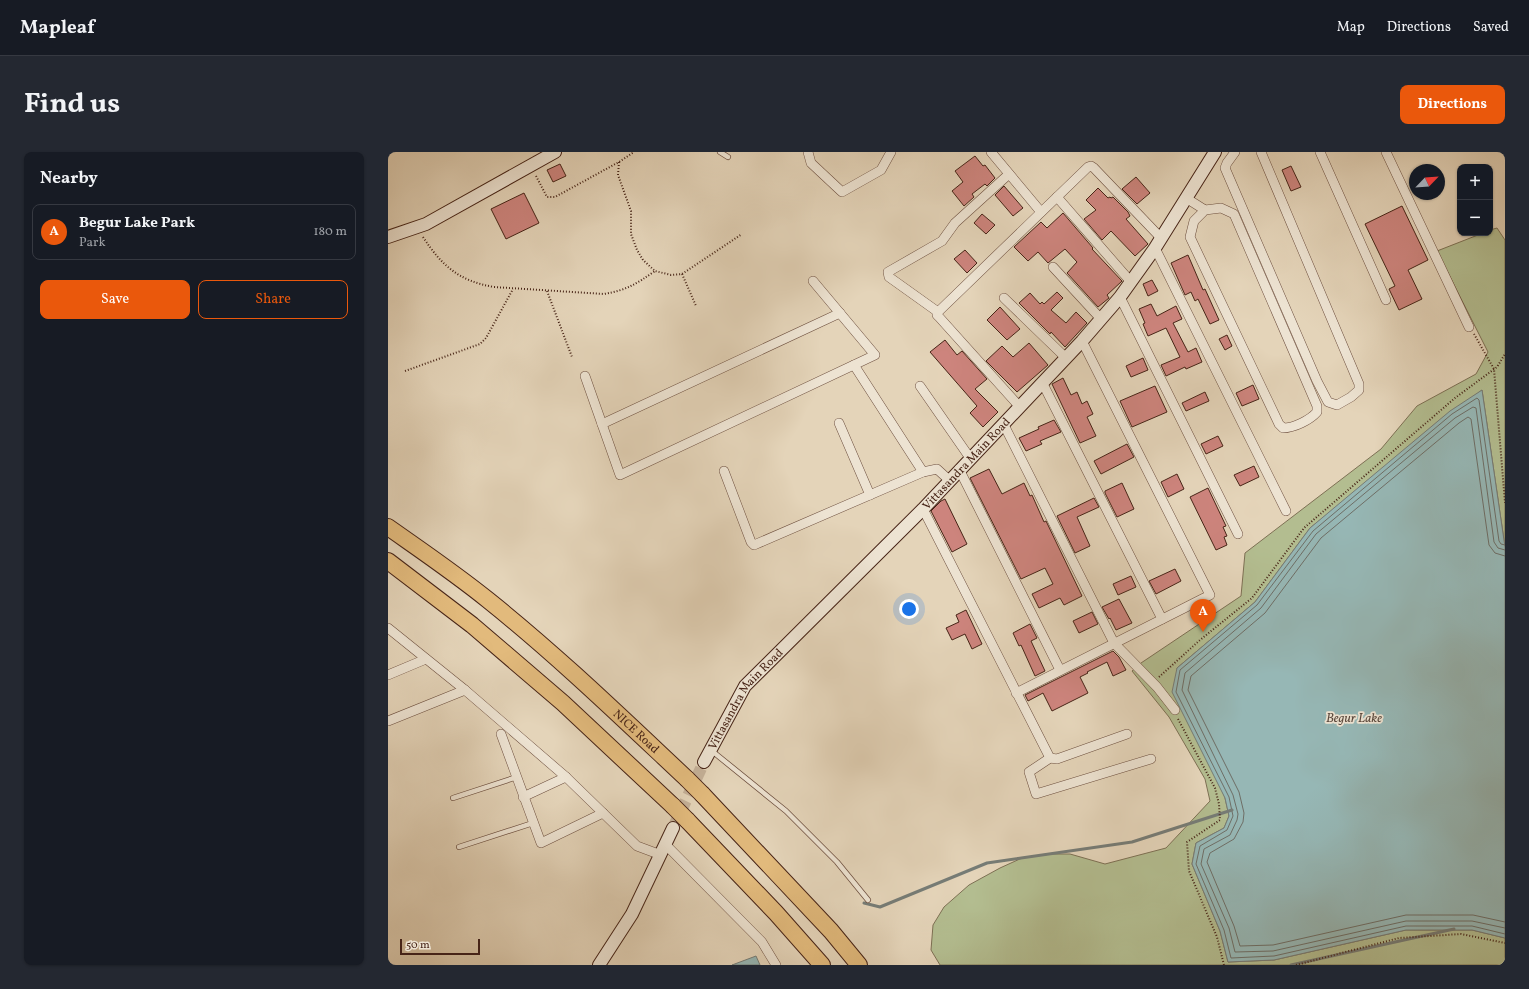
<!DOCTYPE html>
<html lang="en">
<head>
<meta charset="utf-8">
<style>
  body { margin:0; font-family:Vollkorn,serif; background:#242831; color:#f1f3f6 }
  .controls { position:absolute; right:12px; top:12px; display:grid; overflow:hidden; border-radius:8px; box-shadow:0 1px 3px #0004 }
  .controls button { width:36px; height:36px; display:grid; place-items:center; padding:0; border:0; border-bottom:1px solid #363941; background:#171b24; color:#f1f3f6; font:20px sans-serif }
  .compass { position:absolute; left:1021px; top:12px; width:36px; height:36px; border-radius:50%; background:#171b24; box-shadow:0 1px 3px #0004; rotate:65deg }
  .scale { position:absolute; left:12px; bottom:10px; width:80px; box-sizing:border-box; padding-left:4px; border:2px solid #472417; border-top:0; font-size:11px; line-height:14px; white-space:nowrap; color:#472417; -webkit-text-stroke:3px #ede3d2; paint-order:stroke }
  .you { position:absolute; left:521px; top:457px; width:14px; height:14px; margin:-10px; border:3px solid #fff; border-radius:50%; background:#1a73e8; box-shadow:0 0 0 6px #1a73e833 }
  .badge { display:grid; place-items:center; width:26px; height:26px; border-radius:50%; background:#ea580c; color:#fff; font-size:13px; font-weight:700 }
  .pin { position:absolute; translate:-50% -33px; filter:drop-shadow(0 1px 2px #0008) }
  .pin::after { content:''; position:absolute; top:21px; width:14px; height:12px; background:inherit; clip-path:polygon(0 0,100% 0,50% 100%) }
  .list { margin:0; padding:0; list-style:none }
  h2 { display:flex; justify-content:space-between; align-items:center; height:52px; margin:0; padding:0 16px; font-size:17px }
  h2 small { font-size:13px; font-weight:400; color:#9ea1a6 }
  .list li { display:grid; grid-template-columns:26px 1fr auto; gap:12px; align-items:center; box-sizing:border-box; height:56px; margin:0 8px 8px; padding:0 8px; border:1px solid #363941; border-radius:8px }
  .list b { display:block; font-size:15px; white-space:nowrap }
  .list p { margin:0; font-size:13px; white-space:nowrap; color:#9ea1a6 }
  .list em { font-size:13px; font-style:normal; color:#9ea1a6 }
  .actions { display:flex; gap:8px; padding:12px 16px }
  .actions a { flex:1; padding:9px 0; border:1px solid #ea580c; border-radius:8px; text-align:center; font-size:14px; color:#ea580c }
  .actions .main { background:#ea580c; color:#fff }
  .map { position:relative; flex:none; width:1117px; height:813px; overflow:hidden; border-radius:8px }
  header { display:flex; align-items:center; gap:24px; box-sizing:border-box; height:56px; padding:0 20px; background:#171b24; border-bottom:1px solid #363941 }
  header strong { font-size:19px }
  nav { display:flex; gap:22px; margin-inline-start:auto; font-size:14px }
  .intro { display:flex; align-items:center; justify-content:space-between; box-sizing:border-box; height:96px; padding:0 24px }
  h1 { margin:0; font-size:28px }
  .button { padding:10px 18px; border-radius:8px; background:#ea580c; color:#fff; font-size:14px; font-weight:700 }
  main { display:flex; gap:24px; padding:0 24px }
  aside { flex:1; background:#171b24; border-radius:8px; box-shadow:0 1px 3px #0004 }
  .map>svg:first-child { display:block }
  .green { fill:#b3bd90; stroke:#7d7054 }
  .water { fill:#96b7b5; stroke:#767c76 }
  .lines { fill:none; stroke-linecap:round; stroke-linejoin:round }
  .shore { stroke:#6e6e66; stroke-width:1 }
  .stream { stroke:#767c76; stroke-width:3 }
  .building { fill:#cd847d; stroke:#472417 }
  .secondary-tunnel { stroke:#c5b199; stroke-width:12; stroke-dasharray:12 6; stroke-linecap:butt }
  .lane-casing { stroke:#6e5040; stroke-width:6 }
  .street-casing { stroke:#6e5040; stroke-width:10 }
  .secondary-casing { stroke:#472417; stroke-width:14 }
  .highway-casing { stroke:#472417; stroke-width:18 }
  .path { stroke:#472417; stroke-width:2; stroke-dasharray:1 2; stroke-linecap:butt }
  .lane { stroke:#ede3d2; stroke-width:4.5 }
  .street { stroke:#ede3d2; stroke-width:9 }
  .secondary { stroke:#ede3d2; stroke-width:12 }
  .highway { stroke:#e2ba7c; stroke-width:16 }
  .highway-bridge-casing { stroke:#472417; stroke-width:18; stroke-linecap:butt }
  .highway-bridge { stroke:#e2ba7c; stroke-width:16 }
  .labels { text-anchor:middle; stroke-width:3.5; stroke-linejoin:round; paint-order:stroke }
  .street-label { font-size:12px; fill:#472417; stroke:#ede3d2 }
  .water-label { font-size:13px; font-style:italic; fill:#5b493e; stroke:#ede3d2 }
</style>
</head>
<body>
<header>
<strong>Mapleaf</strong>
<nav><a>Map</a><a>Directions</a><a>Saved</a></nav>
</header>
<div class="intro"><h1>Find us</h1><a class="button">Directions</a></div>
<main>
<aside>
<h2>Nearby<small></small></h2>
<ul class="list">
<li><span class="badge">A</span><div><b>Begur Lake Park</b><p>Park</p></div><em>180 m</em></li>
</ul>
<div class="actions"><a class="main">Save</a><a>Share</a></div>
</aside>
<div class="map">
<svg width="1117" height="813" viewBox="0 0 1117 813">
  <rect width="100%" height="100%" fill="#e4d4b9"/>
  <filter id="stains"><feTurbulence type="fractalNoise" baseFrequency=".005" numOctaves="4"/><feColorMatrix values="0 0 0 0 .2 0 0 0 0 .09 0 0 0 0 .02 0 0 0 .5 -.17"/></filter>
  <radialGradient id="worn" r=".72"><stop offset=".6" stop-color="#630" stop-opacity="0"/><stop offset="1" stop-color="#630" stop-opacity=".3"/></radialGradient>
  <!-- green -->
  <polygon class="green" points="1109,76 1117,88 1117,395 1094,238 922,376 867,450 789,516 837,646 841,664 836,676 808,691 804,712 832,779 840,810 886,808 1018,778 1084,778 1117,786 1117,813 552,813 543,798 545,773 556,755 581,733 612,716 634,706 663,702 682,702 717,712 778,696 822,649 817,627 781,565 744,519 753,511 853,444 857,401 993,297 1029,254 1088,222 1100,200 1049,99 1095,81 1102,81 1102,78"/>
  <!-- water -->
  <g class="water">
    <polygon points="1094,238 1117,395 1117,786 1084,778 1018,778 886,808 840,810 832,779 804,712 808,691 836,676 841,664 837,646 784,540 789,516 867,450 922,376 1062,259"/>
    <polygon points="368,804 372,813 344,813"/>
  </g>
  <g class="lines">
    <!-- shore -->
    <g class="shore">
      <polyline points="1117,393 1113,392 1111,389 1091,248 1089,246 1064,262 925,379 869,453 792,518 788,540 841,645 845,664 839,678 812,694 808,712 836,778 843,806 886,804 1018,774 1084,774 1117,782"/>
      <polyline points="1117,398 1110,396 1106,390 1088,256 1085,255 1067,266 928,382 873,456 797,521 794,538 845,643 850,662 849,668 842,683 816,697 813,712 841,776 847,800 885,799 1018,769 1084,769 1117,776"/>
      <polyline points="1117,404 1107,401 1101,393 1083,267 1080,265 1071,271 933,386 877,461 803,524 800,538 851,640 856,661 855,670 846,687 822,701 819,710 846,774 852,794 885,793 1018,763 1085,763 1117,770"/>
    </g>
    <!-- stream -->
    <g class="stream">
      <polyline points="476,751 492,755 599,711 744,690 844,658"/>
      <polyline points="903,813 1066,777"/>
    </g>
  </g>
  <!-- building -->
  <g class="building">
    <polygon points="587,4 595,14 597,13 607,26 599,34 597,32 584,42 586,45 576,54 564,39 575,30 567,19"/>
    <polygon points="172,12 178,24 165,30 159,18"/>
    <polygon points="903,14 913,35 903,39 894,18"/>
    <polygon points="748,25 762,41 749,52 734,37"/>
    <polygon points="616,34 635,56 625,64 607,43"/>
    <polygon points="710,36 720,46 722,45 723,46 725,45 740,60 742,64 738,67 760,92 747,104 723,79 714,88 696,67 708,58 698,48"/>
    <polygon points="136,41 151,71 118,87 103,57"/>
    <polygon points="1014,54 1040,108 1020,118 1034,147 1011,158 1001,137 1007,134 977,72"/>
    <polygon points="675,61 705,96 704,97 734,129 719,143 721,146 710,155 679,121 689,110 677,97 660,111 650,100 640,109 626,95 653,70 659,76"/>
    <polygon points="594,62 607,73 598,82 586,71"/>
    <polygon points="577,98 589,111 579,121 566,107"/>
    <polygon points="800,103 815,138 817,137 831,168 822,172 810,147 807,149 803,140 797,143 783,111"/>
    <polygon points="764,128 770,139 760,144 755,132"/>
    <polygon points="669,140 675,146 663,158 678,171 688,160 699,171 677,195 663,180 662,182 631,151 642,141 652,152 654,150 656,152"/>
    <polygon points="763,152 769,164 788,154 794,167 785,171 800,200 808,196 814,210 798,217 797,215 778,224 773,213 792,205 778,176 760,184 755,172 757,171 751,157"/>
    <polygon points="612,155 632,177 619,188 599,168"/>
    <polygon points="839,183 844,194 837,198 831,187"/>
    <polygon points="557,188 569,203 574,199 599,227 587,237 610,260 595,275 582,261 589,254 542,200"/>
    <polygon points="641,191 660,213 629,240 598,209 614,194 625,205"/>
    <polygon points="755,206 760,218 743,225 738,214"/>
    <polygon points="675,226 683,243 689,240 694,252 699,249 705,262 699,265 708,284 692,291 664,232"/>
    <polygon points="865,233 871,247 854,254 848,241"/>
    <polygon points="767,234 779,260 744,275 732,249"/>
    <polygon points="817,240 821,249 798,259 794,251"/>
    <polygon points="666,268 673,280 652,289 654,292 638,299 631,286 651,277 650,275"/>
    <polygon points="830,284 835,294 818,302 813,292"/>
    <polygon points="739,292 746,305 713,322 706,309"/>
    <polygon points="866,314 871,325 852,334 846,323"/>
    <polygon points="601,317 614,342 636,331 642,344 644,343 656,370 658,369 694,444 676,453 672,446 651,456 644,442 665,432 657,416 633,427 582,326"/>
    <polygon points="789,322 796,337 780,345 773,330"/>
    <polygon points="734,331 746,357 729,365 717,341 717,339"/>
    <polygon points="820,336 838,374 835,375 839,384 836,385 839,393 828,398 802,345"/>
    <polygon points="706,346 711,355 689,365 702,394 687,401 669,364"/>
    <polygon points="557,347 579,392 564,400 543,359 553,349"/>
    <polygon points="787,417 793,429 768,442 761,429"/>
    <polygon points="743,424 748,435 730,443 725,432"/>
    <polygon points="731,447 744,471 728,478 722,466 721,467 714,455"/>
    <polygon points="578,458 594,492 584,497 577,482 564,488 558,476 571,470 568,463"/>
    <polygon points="704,460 710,472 691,481 685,469"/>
    <polygon points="642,472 649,486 643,489 657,519 647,524 633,493 631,494 625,481"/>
    <polygon points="725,499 731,505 738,518 725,524 719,510 699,520 700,521 692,525 700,541 664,559 655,541 640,549 637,543"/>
  </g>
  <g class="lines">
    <!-- secondary-tunnel -->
    <polyline class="secondary-tunnel" points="285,676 316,610"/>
    <defs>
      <g id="lane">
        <polyline points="332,0 340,5"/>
        <polyline points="324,599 398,659 449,710 480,748"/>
        <polyline points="65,646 129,625"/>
        <polyline points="71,695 145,671"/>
      </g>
      <g id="street">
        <polyline points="420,0 423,11 454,40 493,18 503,0"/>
        <polyline points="603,0 653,60"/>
        <polyline points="847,0 839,11 837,16 929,229 940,250 949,253 963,245 971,238 971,232 873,0"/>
        <polyline points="932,0 998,148"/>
        <polyline points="998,0 1081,175"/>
        <polyline points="669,45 743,130"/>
        <path d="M798,46L817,58L806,69L802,85L891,272L895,276C906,276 922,268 929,260V254L846,62L833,56L817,58"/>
        <polyline points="767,96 898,359"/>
        <polyline points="665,115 713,167"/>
        <polyline points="732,145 850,382"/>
        <polyline points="616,146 678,206"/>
        <polyline points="550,160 501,125 500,120 554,89 567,71 621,22"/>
        <polyline points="466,213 535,320"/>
        <polyline points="197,224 232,323 487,203 425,129"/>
        <polyline points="654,230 774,467"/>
        <polyline points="532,234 582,306"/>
        <polyline points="631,254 551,165 549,163 550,160 700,15 703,14 706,16 773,86"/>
        <polyline points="451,271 482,343"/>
        <polyline points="615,271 726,491 769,535 787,558"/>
        <polyline points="214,272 452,161"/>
        <polyline points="571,317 672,518"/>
        <polyline points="336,319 363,390 366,393 535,320 549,317 561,328"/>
        <polyline points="535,357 662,606 669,607 739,582"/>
        <polyline points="0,476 77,538 178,625 249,694 273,703"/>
        <polyline points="0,523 38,507"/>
        <polyline points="628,541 822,443 694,189"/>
        <polyline points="0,569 77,538"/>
        <polyline points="113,582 153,691 215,661"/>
        <polyline points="662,606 641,620 648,642 763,607"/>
        <polyline points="135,645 178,625"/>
        <polyline points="278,693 374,790 388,813"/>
      </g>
      <g id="secondary">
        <polyline points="0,85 38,72 167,0"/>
        <path id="s1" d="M316,610L357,534L535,357L694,189L732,145L767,96L827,0"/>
        <polyline points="211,813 244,762 285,676"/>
      </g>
      <g id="highway">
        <path id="s2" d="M0,375C34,399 68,422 100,448C170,504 234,566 299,627"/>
        <polyline points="0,409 84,473 175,551 285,654"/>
        <polyline points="314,642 443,779 471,813"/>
        <polyline points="299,668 388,761 434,813"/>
      </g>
    </defs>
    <!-- lane casing -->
    <use href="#lane" class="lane-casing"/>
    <!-- street casing -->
    <use href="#street" class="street-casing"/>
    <!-- secondary casing -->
    <use href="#secondary" class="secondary-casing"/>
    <!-- highway casing -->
    <use href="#highway" class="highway-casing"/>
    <!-- path -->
    <g class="path">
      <polyline points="231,10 230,23 243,59 243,82 249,98 255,108 267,119 283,123 294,122 354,82"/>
      <polyline points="148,24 159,45 167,45 231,10 246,0"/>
      <path d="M35,85C54,114 71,129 106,135L216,142C239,138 248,132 267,119"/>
      <polyline points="294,122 308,154"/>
      <polyline points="159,139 184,205"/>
      <polyline points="1086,182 1106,217 1117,351"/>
      <polyline points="17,219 92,192 98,186 125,137"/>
      <polyline points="771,525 812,488 864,446 916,376 1067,246 1109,215 1117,202"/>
      <polyline points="790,567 827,636 831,652 832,668 799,690 801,719 829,785 836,813"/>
      <polyline points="908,813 1011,786 1073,782 1117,791"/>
    </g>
    <!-- lane -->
    <use href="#lane" class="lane"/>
    <!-- street -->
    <use href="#street" class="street"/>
    <!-- secondary -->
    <use href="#secondary" class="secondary"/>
    <!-- highway -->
    <use href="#highway" class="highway"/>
    <defs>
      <g id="highway-bridge">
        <polyline points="299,627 314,642"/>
        <polyline points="285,654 299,668"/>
      </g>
    </defs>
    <!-- highway-bridge casing -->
    <use href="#highway-bridge" class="highway-bridge-casing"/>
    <!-- highway-bridge -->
    <use href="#highway-bridge" class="highway-bridge"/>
  </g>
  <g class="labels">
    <!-- street labels -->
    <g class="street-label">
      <text dy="4" stroke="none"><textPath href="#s1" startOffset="400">Vittasandra Main Road</textPath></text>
      <text dy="4" stroke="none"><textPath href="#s1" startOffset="76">Vittasandra Main Road</textPath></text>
      <text dy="4" stroke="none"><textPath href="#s2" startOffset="322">NICE Road</textPath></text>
    </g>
    <!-- water labels -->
    <g class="water-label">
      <text x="966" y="570">Begur Lake</text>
    </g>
  </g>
  <rect width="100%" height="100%" filter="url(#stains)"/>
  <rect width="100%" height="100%" fill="url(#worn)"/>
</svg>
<div class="controls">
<button>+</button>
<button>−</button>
</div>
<svg class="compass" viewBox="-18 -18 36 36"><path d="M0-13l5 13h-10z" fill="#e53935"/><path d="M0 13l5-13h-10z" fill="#9ea1a6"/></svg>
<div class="scale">50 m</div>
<div class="you"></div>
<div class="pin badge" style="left:815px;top:480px">A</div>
</div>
</main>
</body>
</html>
